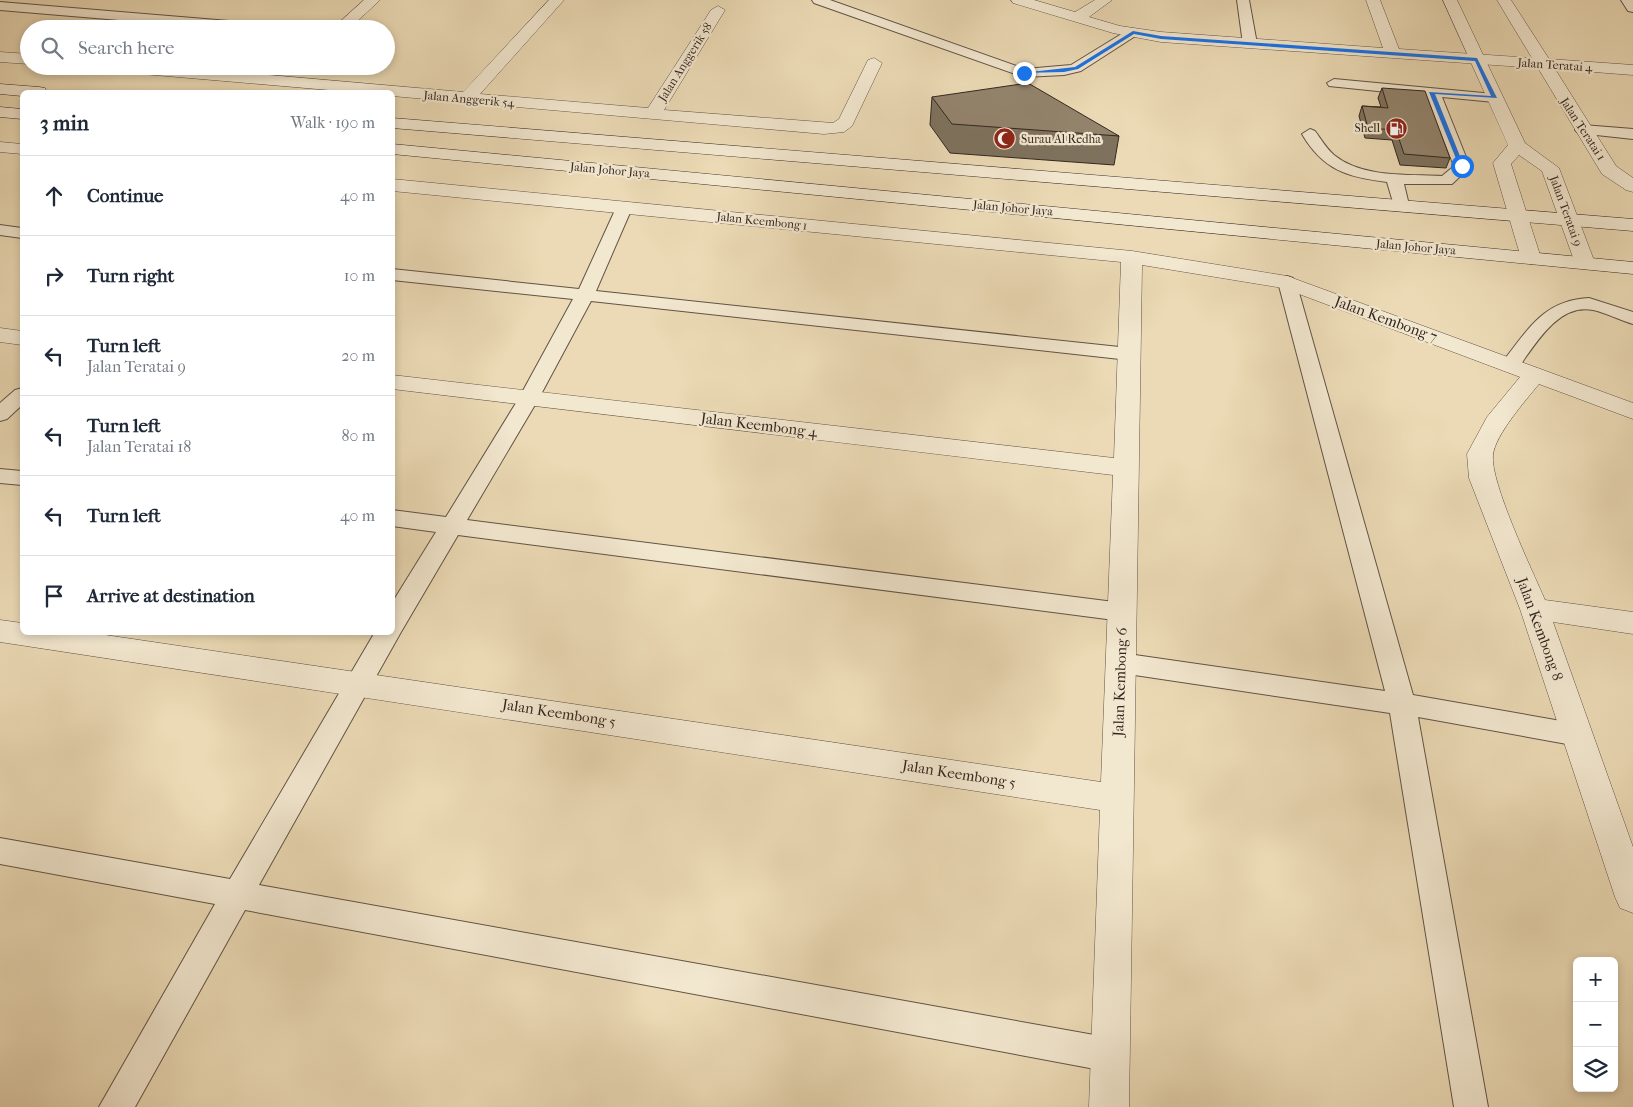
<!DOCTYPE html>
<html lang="en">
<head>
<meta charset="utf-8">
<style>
  body { margin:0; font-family:"IM FELL French Canon",serif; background:#f2f2f3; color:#1f2937 }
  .controls { position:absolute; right:15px; bottom:15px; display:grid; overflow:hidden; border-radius:8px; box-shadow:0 2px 8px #0003 }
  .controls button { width:45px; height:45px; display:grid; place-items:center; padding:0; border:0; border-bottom:1px solid #e0e1e3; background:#fff; color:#1f2937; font:25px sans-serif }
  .stop { position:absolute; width:15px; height:15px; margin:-11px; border:4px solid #1a73e8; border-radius:50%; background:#fff }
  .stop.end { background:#1a73e8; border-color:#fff; box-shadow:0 1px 5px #0008 }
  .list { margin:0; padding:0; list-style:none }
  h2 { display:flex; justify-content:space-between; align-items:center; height:65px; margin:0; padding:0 20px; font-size:21px }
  h2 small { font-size:16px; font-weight:400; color:#747a83 }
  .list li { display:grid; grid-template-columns:32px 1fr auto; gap:15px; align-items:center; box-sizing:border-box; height:80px; padding:0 20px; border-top:1px solid #e0e1e3 }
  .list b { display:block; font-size:19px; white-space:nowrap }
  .list p { margin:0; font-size:16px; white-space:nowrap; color:#747a83 }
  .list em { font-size:16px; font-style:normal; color:#747a83 }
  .icon { flex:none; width:28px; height:28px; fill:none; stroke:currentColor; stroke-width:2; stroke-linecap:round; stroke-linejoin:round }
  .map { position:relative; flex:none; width:1633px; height:1107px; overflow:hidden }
  .search { position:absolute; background:#fff; box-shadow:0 2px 8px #0003; left:20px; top:20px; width:375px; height:55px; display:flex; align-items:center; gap:12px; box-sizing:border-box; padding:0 18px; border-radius:28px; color:#747a83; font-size:19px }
  .panel { position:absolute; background:#fff; box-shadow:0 2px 8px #0003; left:20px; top:90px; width:375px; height:545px; border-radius:8px }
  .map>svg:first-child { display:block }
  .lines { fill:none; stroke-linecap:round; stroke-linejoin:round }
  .service-casing { stroke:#625345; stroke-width:2 }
  .minor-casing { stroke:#625345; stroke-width:1 }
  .tertiary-casing { stroke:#625345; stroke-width:1 }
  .secondary-casing { stroke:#342620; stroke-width:1 }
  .service { fill:#f2e7cf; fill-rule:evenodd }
  .minor { fill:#f2e7cf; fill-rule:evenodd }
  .tertiary { fill:#f2e7cf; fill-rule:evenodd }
  .secondary { fill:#f2e7cf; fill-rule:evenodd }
  .wall { fill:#7e725e; stroke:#342620 }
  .building { fill:#93846d; stroke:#342620 }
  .route { fill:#1a73e8 }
  .labels { text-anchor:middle; stroke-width:4.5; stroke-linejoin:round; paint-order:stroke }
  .far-street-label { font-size:12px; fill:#342620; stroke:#f2e7cf }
  .far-poi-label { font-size:12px; fill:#342620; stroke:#f2e7cf; text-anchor:end }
  .street-label { font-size:15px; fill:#342620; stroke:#f2e7cf }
</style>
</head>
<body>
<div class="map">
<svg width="1633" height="1107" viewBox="0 0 1633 1107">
  <rect width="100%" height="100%" fill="#ebdab5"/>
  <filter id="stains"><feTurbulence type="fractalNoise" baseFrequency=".004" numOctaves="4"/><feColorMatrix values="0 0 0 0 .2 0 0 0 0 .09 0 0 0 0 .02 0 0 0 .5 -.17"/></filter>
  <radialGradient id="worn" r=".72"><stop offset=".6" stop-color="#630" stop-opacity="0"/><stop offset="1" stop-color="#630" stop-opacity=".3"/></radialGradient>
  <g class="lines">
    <defs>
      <g id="service">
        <polygon points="812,0 830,0 1025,69 1071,65 1128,30 1133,29 1140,33 1081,71 1064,75 1024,77 814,3"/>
        <polygon points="1237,0 1249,0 1257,44 1255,47 1245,47 1243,44"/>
        <polygon points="1621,0 1633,0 1633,12 1628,11"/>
        <polygon points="0,2 277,25 283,29 226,29 0,10"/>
        <path d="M1334,79L1494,94L1501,98L1494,102L1442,97L1470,167L1452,184H1404L1409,205L1407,209H1395L1387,182C1347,177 1323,170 1302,134L1310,129L1315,131C1321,139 1326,148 1334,155C1362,178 1408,174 1442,176L1454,166L1426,96L1329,86L1327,83Z"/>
        <polygon points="1583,125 1633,129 1633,139 1578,133 1575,130"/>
        <polygon points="624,203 630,204 632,208 596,291 1129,348 1136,350 1139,354 1136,358 1129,360 591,301 539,398 467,520 1122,603 1131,605 1134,612 1131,619 1122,621 458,535 401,632 259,885 1111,1038 1123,1043 1128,1055 1123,1067 1111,1072 245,910 135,1107 99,1107 215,904 0,864 0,838 230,879 375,632 392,632 392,603 436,532 392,526 392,510 446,517 519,398 573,299 392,280 392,269 579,289 616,208 618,204"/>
        <polygon points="0,225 22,228 22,238 0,235"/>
        <polygon points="1287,276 1293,278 1296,282 1413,695 1578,724 1588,727 1592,735 1588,743 1578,746 1418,717 1488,1107 1454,1107 1390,713 1121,673 1112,670 1108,663 1112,656 1121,653 1385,691 1278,282 1281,278"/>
        <path d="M1589,298L1633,312V324C1619,320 1607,313 1593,310C1558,303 1535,345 1518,368L1511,370L1504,368L1501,364L1504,360C1529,328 1545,300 1589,298Z"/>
        <polygon points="22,388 22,405 7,419 0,421 0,403 15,390"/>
        <polygon points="0,469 22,471 22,485 0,483"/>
      </g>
      <g id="minor">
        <polygon points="364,0 380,0 349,29 332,29"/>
        <polygon points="549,0 564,0 480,94 648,108 711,10 718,6 725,10 664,110 833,123 839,119 868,60 874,58 882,63 852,126 844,132 824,134 392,96 392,92 352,92 108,71 100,66 167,66 463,92"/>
        <polygon points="1011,0 1034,0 1075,12 1095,0 1112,0 1089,17 1120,26 1161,32 1383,48 1366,0 1380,0 1399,49 1532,58 1497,0 1511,0 1549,59 1633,65 1633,75 1555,69 1616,166 1633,178 1633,192 1626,190 1602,174 1538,68 1161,42 1113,33 1013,3"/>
        <polygon points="0,52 29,54 29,64 0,62"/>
        <polygon points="0,142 22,144 22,154 0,152"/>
        <path d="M392,179L1132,251L1287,276L1633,403V419L1539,384C1526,400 1495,435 1493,455C1490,482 1532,570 1545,600L1633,612V634L1553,622L1633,847V913L1620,908L1615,897L1520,609L1469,478L1467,454L1487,417L1520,377L1283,288L1142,265L1129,1107H1089L1100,810L0,642V620L22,623V632H85L1101,782L1113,475L392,389V375L1114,458L1121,262L392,191Z"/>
        <polygon points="0,328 22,331 22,345 0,342"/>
      </g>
      <polygon id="tertiary" points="1443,0 1457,0 1525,143 1559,168 1595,263 1592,267 1585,269 1578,267 1575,263 1542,171 1519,155 1511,164 1541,258 1538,262 1531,264 1524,262 1521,258 1493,163 1508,145"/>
      <g id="secondary">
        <polygon points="0,84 39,87 45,88 47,92 22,92 22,96 0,94"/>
        <polygon points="0,107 22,109 22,119 0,117"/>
        <polygon points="392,118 1633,219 1633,231 392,128"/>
        <polygon points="392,144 1633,262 1633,274 392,154"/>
      </g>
    </defs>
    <!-- service casing -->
    <use href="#service" class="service-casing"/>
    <!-- minor casing -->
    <use href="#minor" class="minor-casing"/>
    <!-- tertiary casing -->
    <use href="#tertiary" class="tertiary-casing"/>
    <!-- secondary casing -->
    <use href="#secondary" class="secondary-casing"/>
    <!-- service -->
    <use href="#service" class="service"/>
    <!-- minor -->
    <use href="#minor" class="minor"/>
    <!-- tertiary -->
    <use href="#tertiary" class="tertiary"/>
    <!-- secondary -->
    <use href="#secondary" class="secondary"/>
  </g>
  <!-- wall -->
  <g class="wall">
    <polygon points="1382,88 1450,158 1446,168 1400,165 1392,140 1365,138 1359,116 1362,106 1381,107 1378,98"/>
    <polygon points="932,97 1119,136 1114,165 950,153 930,125"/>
  </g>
  <!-- building -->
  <g class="building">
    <polygon points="1028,83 1119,136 952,124 932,97"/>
    <polygon points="1382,88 1425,91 1450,158 1404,154 1396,130 1368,128 1362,106 1388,108"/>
  </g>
  <!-- route -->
  <polygon class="route" points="1133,31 1161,36 1477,58 1497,98 1435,94 1464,166 1462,168 1459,166 1429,92 1491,96 1475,61 1161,39 1134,34 1078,69 1064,72 1021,73 1075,67"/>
  <!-- icons -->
  <defs>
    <symbol id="fuel-disc" viewBox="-11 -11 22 22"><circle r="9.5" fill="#8f2418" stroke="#f2e7cf"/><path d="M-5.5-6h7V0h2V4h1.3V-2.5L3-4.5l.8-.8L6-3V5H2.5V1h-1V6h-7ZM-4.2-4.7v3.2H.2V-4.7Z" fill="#fff"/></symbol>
    <symbol id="mosque-disc" viewBox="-11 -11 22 22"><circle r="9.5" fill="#8f2418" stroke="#f2e7cf"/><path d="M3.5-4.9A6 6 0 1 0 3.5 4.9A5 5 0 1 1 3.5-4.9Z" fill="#fff"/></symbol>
  </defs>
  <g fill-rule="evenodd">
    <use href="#fuel-disc" x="1384" y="116" width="25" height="25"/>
    <use href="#mosque-disc" x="992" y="126" width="25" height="25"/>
  </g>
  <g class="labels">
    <!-- far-street labels -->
    <g class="far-street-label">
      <text transform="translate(685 62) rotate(-58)" y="4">Jalan Anggerik 58</text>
      <text transform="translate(1555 65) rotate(4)" y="4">Jalan Teratai 4</text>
      <text transform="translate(469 99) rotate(5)" y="4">Jalan Anggerik 54</text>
      <text transform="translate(1583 129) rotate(57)" y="4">Jalan Teratai 1</text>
      <text transform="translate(610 170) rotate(5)" y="4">Jalan Johor Jaya</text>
      <text transform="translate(1013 208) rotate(5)" y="4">Jalan Johor Jaya</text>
      <text transform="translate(1566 211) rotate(70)" y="4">Jalan Teratai 9</text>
      <text transform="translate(762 221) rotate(6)" y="4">Jalan Keembong 1</text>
      <text transform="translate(1416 247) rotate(5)" y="4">Jalan Johor Jaya</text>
    </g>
    <!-- far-poi labels -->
    <g class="far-poi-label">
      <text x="1380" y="132">Shell</text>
      <text x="1021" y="143" text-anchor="start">Surau Al Redha</text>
    </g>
    <!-- street labels -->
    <g class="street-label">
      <text transform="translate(1386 319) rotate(20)" y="5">Jalan Kembong 7</text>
      <text transform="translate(759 425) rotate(7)" y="5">Jalan Keembong 4</text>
      <text transform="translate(1540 629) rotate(70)" y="5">Jalan Kembong 8</text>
      <text transform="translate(1120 682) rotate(-88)" y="5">Jalan Kembong 6</text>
      <text transform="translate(559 713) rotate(9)" y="5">Jalan Keembong 5</text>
      <text transform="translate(959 774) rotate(9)" y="5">Jalan Keembong 5</text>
    </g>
  </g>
  <rect width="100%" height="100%" filter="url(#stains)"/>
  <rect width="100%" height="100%" fill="url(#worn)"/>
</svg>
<div class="controls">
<button>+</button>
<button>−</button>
<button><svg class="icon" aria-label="layers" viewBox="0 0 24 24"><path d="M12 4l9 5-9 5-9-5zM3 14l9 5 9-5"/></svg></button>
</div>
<div class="stop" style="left:1462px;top:166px"></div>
<div class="stop end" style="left:1024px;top:73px"></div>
<div class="search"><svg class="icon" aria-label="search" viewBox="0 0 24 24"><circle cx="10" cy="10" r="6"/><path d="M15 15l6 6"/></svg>Search here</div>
<section class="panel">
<h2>3 min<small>Walk · 190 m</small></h2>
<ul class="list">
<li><svg class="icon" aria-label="ahead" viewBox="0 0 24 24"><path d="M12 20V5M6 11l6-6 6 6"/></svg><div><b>Continue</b></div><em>40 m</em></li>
<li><svg class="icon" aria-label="right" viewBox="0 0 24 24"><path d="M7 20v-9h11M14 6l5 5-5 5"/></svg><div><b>Turn right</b></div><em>10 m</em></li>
<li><svg class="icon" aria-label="left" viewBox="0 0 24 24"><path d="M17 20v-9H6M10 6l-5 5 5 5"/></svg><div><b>Turn left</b><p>Jalan Teratai 9</p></div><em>20 m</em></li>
<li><svg class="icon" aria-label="left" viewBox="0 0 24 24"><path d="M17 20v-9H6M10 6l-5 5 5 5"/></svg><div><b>Turn left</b><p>Jalan Teratai 18</p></div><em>80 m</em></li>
<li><svg class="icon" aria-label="left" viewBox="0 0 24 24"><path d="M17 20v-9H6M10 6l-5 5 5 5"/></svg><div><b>Turn left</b></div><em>40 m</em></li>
<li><svg class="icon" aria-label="arrive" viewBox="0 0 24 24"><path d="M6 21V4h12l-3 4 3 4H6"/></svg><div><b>Arrive at destination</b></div></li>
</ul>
</section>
</div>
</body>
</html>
